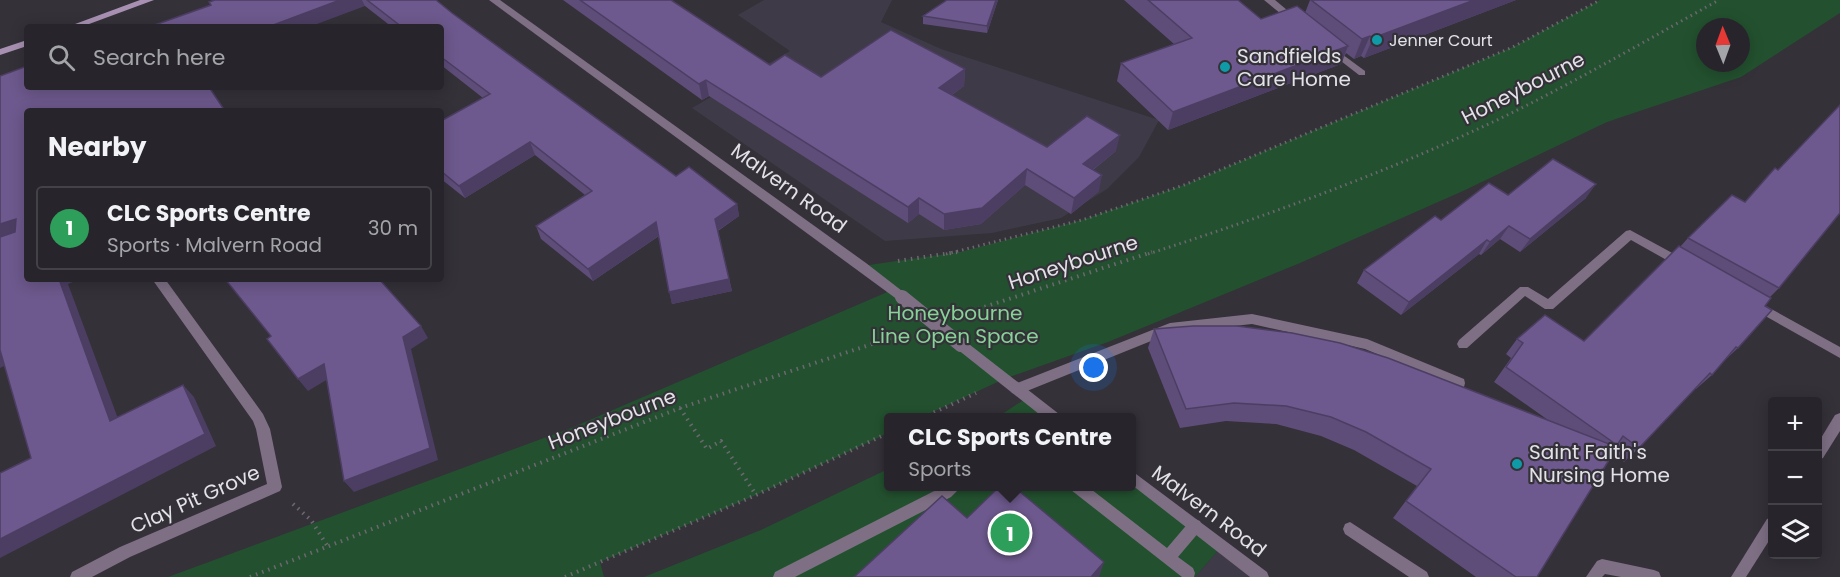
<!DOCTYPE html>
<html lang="en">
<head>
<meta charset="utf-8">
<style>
  body { margin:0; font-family:Poppins,sans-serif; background:#333137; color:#f1f3f6 }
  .controls { position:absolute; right:18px; bottom:18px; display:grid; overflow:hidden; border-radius:6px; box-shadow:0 3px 15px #0003 }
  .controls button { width:54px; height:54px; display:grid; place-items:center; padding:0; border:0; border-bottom:2px solid #434247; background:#27252b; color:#f1f3f6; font:30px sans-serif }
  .compass { position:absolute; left:1696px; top:18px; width:54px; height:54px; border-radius:50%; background:#27252b; box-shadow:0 3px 15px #0003; rotate:359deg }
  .you { position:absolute; left:1094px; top:368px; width:21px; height:21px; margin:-15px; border:4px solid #fff; border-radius:50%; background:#1a73e8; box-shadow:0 0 0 9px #1a73e833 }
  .badge { display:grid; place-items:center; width:39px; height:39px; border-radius:50%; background:#b6acf8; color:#fff; font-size:20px; font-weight:700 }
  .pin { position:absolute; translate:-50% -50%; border:3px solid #fff; box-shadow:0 2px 6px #0006 }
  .popup { position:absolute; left:884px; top:413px; width:252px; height:78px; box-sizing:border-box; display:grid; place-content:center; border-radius:6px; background:#27252b; filter:drop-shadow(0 2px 4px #0005); font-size:20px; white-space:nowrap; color:#a4a5a9 }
  .popup b { font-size:22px; color:#f1f3f6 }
  .popup::after { content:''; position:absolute; left:50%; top:100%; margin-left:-12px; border:12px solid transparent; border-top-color:#27252b }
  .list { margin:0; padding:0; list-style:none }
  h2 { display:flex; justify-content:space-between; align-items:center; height:78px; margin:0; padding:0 24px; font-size:26px }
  h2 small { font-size:20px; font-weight:400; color:#a4a5a9 }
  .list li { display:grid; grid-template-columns:39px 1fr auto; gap:18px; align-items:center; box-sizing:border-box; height:84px; margin:0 12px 12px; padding:0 12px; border:2px solid #434247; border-radius:6px }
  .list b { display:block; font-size:22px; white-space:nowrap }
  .list p { margin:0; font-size:20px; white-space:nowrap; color:#a4a5a9 }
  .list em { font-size:20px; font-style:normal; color:#a4a5a9 }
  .icon { flex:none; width:33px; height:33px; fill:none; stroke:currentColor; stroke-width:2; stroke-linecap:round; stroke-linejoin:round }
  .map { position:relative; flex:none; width:1840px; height:577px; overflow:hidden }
  .search { position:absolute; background:#27252b; box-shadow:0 3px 15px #0003; left:24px; top:24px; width:420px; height:66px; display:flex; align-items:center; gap:15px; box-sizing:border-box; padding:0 21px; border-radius:6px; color:#a4a5a9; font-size:22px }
  .panel { position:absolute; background:#27252b; box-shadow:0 3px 15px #0003; left:24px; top:108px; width:420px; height:174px; border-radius:6px }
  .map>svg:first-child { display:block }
  .built { fill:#3f3a48 }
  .green { fill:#23512f; fill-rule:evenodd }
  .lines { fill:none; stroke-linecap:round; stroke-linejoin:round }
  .path-far1 { stroke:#6b686f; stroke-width:3; stroke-dasharray:1.5 4; stroke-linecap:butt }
  .path { stroke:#6b686f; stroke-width:4; stroke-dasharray:1.5 5; stroke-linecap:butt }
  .service { fill:#7e6f84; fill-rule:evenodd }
  .minor { fill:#7e6f84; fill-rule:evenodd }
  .tertiary { fill:#7e6f84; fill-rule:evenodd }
  .secondary { fill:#a890b2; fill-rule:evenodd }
  .tertiary-bridge { stroke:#7e6f84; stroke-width:14 }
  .wall { fill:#5e4d79 }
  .shaded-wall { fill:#4c3e63 }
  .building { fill:#6d598d; stroke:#4c3e63; stroke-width:1.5 }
  .culture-dot { fill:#0f9aa8; stroke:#343139; stroke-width:2 }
  .labels { text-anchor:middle; stroke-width:4.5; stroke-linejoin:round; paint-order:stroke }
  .far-poi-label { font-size:16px; fill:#e3e2e7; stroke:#343139; text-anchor:start }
  .poi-label { font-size:20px; fill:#e3e2e7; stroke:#343139; text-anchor:start }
  .street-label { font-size:20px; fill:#e3e2e7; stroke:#343139 }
  .park-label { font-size:20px; fill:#87d297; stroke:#343139 }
</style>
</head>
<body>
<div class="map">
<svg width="1840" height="577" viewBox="0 0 1840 577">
  <rect width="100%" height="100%" fill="#343139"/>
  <!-- built -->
  <g class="built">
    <polygon points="764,0 892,0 881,22 941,49 1159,120 1139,157 1107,189 1061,218 992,233 885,241 692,108 790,51 738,15"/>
    <polygon points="1222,546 1262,577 1195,577"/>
  </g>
  <!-- green -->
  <g class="green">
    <path d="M1600,0H1840V13L1741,77L1607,122L1463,191L1300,263L1108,342L1004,379L922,417L888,418V433L756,495L600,562L604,577H168L571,428L892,290L862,266L960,252L1082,220L1184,185L1513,47ZM1705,27H1741V63H1705Z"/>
    <polygon points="1028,397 1054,418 996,418"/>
    <polygon points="888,469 888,486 1132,486 1132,477 1222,546 1195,577 644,577 761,530"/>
  </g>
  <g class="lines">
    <!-- path-far1 -->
    <g class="path-far1">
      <polyline points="946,254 1082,220 1184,185 1513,47 1600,0"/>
      <path d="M1148,254C1266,216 1383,174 1495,121C1572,84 1645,41 1719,0"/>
    </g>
    <!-- path -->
    <g class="path">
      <polyline points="898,261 957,252"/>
      <polyline points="966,313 1152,252"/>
      <polyline points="680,408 707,449 721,441 756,495"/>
      <polyline points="922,418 976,393"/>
      <polyline points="293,504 311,520 328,547"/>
      <polyline points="250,577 680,408 902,334"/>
      <polyline points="565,577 756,495 888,433"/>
    </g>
    <!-- service -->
    <g class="service">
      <polygon points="1264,0 1275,0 1299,20 1294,23 1291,22"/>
      <polygon points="1331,46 1365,71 1365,75 1359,75 1328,51 1326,49"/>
      <polygon points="1630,230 1687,261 1689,264 1687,267 1679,267 1631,240 1553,309 1545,309 1525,296 1467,348 1459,348 1457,344 1459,340 1520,287 1528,287 1548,299 1626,231"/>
      <polygon points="1755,300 1840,347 1840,358 1751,308 1749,305 1751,302"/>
      <polygon points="1252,314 1367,339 1464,379 1465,383 1464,387 1459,388 1365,349 1252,324 1171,333 1022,393 1017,394 1012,393 1010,389 1012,385 1170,323"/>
      <polygon points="944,486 962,486 951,497 795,577 773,577 775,572"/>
      <polygon points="1069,486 1087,486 1167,548 1190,521 1195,519 1200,521 1202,526 1200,531 1178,557 1193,568 1195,573 1194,577 1182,577 1071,490"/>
      <polygon points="1350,522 1427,572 1429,577 1409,577 1345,534 1343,529 1345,524"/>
      <polygon points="1602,559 1654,570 1659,572 1661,577 1621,577 1605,574 1602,577 1586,577 1597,561"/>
    </g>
    <!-- minor -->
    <g class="minor">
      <polygon points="152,279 165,279 263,414 270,429 282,487 280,491 130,557 92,577 70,577 72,572 120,547 267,484 256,429 253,421"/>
      <polygon points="1840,413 1840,431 1823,458 1818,460 1818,443 1835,415"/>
      <polygon points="1772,517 1772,536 1746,577 1731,577 1767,519"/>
    </g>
    <!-- tertiary -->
    <g class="tertiary">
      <polygon points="489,0 500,0 866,263 906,294 908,297 906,300 898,300"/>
      <polygon points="961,340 965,341 1059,414 1060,418 1044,418 957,349 955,345 957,341"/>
      <polygon points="1132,471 1267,572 1269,577 1250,577 1132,485"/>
    </g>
    <!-- secondary -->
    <g class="secondary">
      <polygon points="140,0 154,0 81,27 67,27"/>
      <polygon points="27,40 27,46 0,55 0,49"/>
    </g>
    <!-- tertiary-bridge -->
    <polyline class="tertiary-bridge" points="902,297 961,345"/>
  </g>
  <!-- wall -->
  <g class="wall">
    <polygon points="215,0 436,0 452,13 676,176 737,204 739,216 718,231 732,291 672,304 659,236 593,281 541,239 536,226 585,195 535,155 465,198 441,179 441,121 483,98 441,65 441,27 392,27 365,6 211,5"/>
    <polygon points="563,0 671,0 770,65 821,77 965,69 964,86 952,95 1047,147 1116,151 1093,170 1099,191 1071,214 1025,185 981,224 944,230 919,214 908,223 709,96 702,100"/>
    <polygon points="947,0 998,0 987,33 923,24 923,16"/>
    <polygon points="1124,0 1238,0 1261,19 1305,13 1310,0 1516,0 1364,58 1361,56 1354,59 1346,53 1341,64 1168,130 1117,81 1121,63 1174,44"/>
    <polygon points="1508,195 1586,198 1520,252 1500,239 1481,255 1479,254 1401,315 1357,283 1364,270 1441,220"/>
    <polygon points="1688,238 1779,288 1770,297 1738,348 1722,363 1712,375 1696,389 1695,389 1639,448 1624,462 1613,454 1537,577 1476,577 1393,518 1417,486 1354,450 1321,436 1276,424 1226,421 1180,428 1148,348 1154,329 1548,420 1494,382 1511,358 1506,354 1517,339 1584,341 1680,247"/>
  </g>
  <!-- shaded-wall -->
  <g class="shaded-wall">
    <polygon points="340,0 362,0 365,6 309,27 268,27"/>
    <polygon points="996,0 998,0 987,33 987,26"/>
    <polygon points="1474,0 1516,0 1364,58 1373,38"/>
    <polygon points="1370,36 1361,56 1354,59 1362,39"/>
    <polygon points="1348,46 1341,64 1168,130 1173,112"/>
    <polygon points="965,69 964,86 939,104 939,88"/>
    <polygon points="706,80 709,96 702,100 699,84"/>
    <polygon points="1120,135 1116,151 1080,180 1083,164"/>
    <polygon points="530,142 535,155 465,198 459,186"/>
    <polygon points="1027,169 1025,185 981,224 944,230 944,214"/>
    <polygon points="1102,175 1099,191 1071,214 1074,198"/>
    <polygon points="1596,184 1586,198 1520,252 1530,239"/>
    <polygon points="919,198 919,214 908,223 908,207"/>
    <polygon points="737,204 739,216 717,231 715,219"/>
    <polygon points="16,219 27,230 0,241 0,224"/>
    <polygon points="656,222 660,235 593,281 588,269"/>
    <polygon points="1509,226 1500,239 1481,255 1490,242"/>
    <polygon points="1487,240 1479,254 1401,315 1409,302"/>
    <polygon points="59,279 80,279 68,284 123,432 110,421"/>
    <polygon points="729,279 732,291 672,304 669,292"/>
    <polygon points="421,326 428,338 411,349 438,460 354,492 344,481 403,337"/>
    <polygon points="0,350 14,361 0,368"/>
    <polygon points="324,364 333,376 308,391 298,379"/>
    <polygon points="183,385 194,397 216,446 0,558 0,539"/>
    <polygon points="1104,562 1099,577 1091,577"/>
  </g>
  <!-- building -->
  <g class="building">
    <polygon points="215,0 340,0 268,27 149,27 211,5 209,2"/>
    <polygon points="367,0 436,0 452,13 676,176 689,167 737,204 715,219 729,279 669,292 656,222 588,269 536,226 592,191 530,142 459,186 441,171 441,121 490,94 441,57 441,27 402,27"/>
    <polygon points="580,0 671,0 770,65 785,55 821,77 891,30 965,69 939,88 1047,147 1087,116 1120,135 1083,164 1102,175 1074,198 1027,169 982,208 944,214 919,198 908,207 706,80 699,84"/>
    <polygon points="947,0 996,0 987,26 923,16"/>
    <polygon points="1148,0 1238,0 1261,19 1297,6 1348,46 1173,112 1121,63 1192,38"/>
    <polygon points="1311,0 1474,0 1373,38 1370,36 1362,39"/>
    <polygon points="27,66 27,87 209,87 225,111 27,111 27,279 59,279 110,421 183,385 205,434 0,539 0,473 31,458 0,350 0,237 15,232 16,219 0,224 0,76"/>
    <polygon points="1840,105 1840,213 1779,288 1688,238 1732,195 1745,202 1775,168 1778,170"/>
    <polygon points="1553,159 1596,184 1530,239 1509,226 1490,242 1487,240 1409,302 1364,270 1435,216 1441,220 1489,183 1508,195"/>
    <polygon points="1679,246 1771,298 1765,306 1772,310 1738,348 1736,347 1712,375 1710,373 1639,448 1623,436 1617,445 1506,367 1523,343 1517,339 1545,315 1584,341"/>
    <polygon points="225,279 379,279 421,326 403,337 430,448 344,481 324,364 298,379 267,339 271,336"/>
    <polygon points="1193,326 1237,326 1292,333 1340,343 1388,358 1617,447 1537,577 1516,577 1406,501 1431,469 1366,432 1331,417 1286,406 1234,403 1186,409 1154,329"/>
    <polygon points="1000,486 1013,486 1104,562 1091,577 854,577 942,496 967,518"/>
  </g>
  <!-- markers -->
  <g class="culture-dot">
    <circle cx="1377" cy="40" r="6"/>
    <circle cx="1225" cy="67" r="6"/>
    <circle cx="1517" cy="464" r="6"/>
  </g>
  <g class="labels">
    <!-- far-poi labels -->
    <g class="far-poi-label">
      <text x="1389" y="46">Jenner Court</text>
    </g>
    <!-- poi labels -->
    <g class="poi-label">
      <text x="1237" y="63">Sandfields<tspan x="1237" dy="23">Care Home</tspan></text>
      <text x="1529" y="459">Saint Faith's<tspan x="1529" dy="23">Nursing Home</tspan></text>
    </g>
    <!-- street labels -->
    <g class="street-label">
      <text transform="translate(1523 88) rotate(-27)" y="7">Honeybourne</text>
      <text transform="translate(789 188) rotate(36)" y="7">Malvern Road</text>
      <text transform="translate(1073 262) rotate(-18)" y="7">Honeybourne</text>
      <text transform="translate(612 419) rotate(-21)" y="7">Honeybourne</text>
      <text transform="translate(195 499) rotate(-24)" y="7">Clay Pit Grove</text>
      <text transform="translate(1209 511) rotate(37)" y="7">Malvern Road</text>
    </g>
    <!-- park labels -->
    <g class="park-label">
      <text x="955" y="320">Honeybourne<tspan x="955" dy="23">Line Open Space</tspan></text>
    </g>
  </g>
</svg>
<div class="controls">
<button>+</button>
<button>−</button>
<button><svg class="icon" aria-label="layers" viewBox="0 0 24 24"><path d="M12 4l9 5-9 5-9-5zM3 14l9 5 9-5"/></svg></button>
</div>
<svg class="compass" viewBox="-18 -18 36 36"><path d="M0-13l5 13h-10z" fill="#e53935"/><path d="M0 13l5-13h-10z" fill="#a4a5a9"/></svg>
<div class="you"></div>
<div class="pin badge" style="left:1010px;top:533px;background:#2e9e5b">1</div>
<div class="popup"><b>CLC Sports Centre</b>Sports</div>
<div class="search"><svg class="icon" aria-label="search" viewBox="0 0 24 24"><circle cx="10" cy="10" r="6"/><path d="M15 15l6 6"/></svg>Search here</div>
<section class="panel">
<h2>Nearby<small></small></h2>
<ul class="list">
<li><span class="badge" style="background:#2e9e5b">1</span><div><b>CLC Sports Centre</b><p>Sports · Malvern Road</p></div><em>30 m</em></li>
</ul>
</section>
</div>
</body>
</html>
